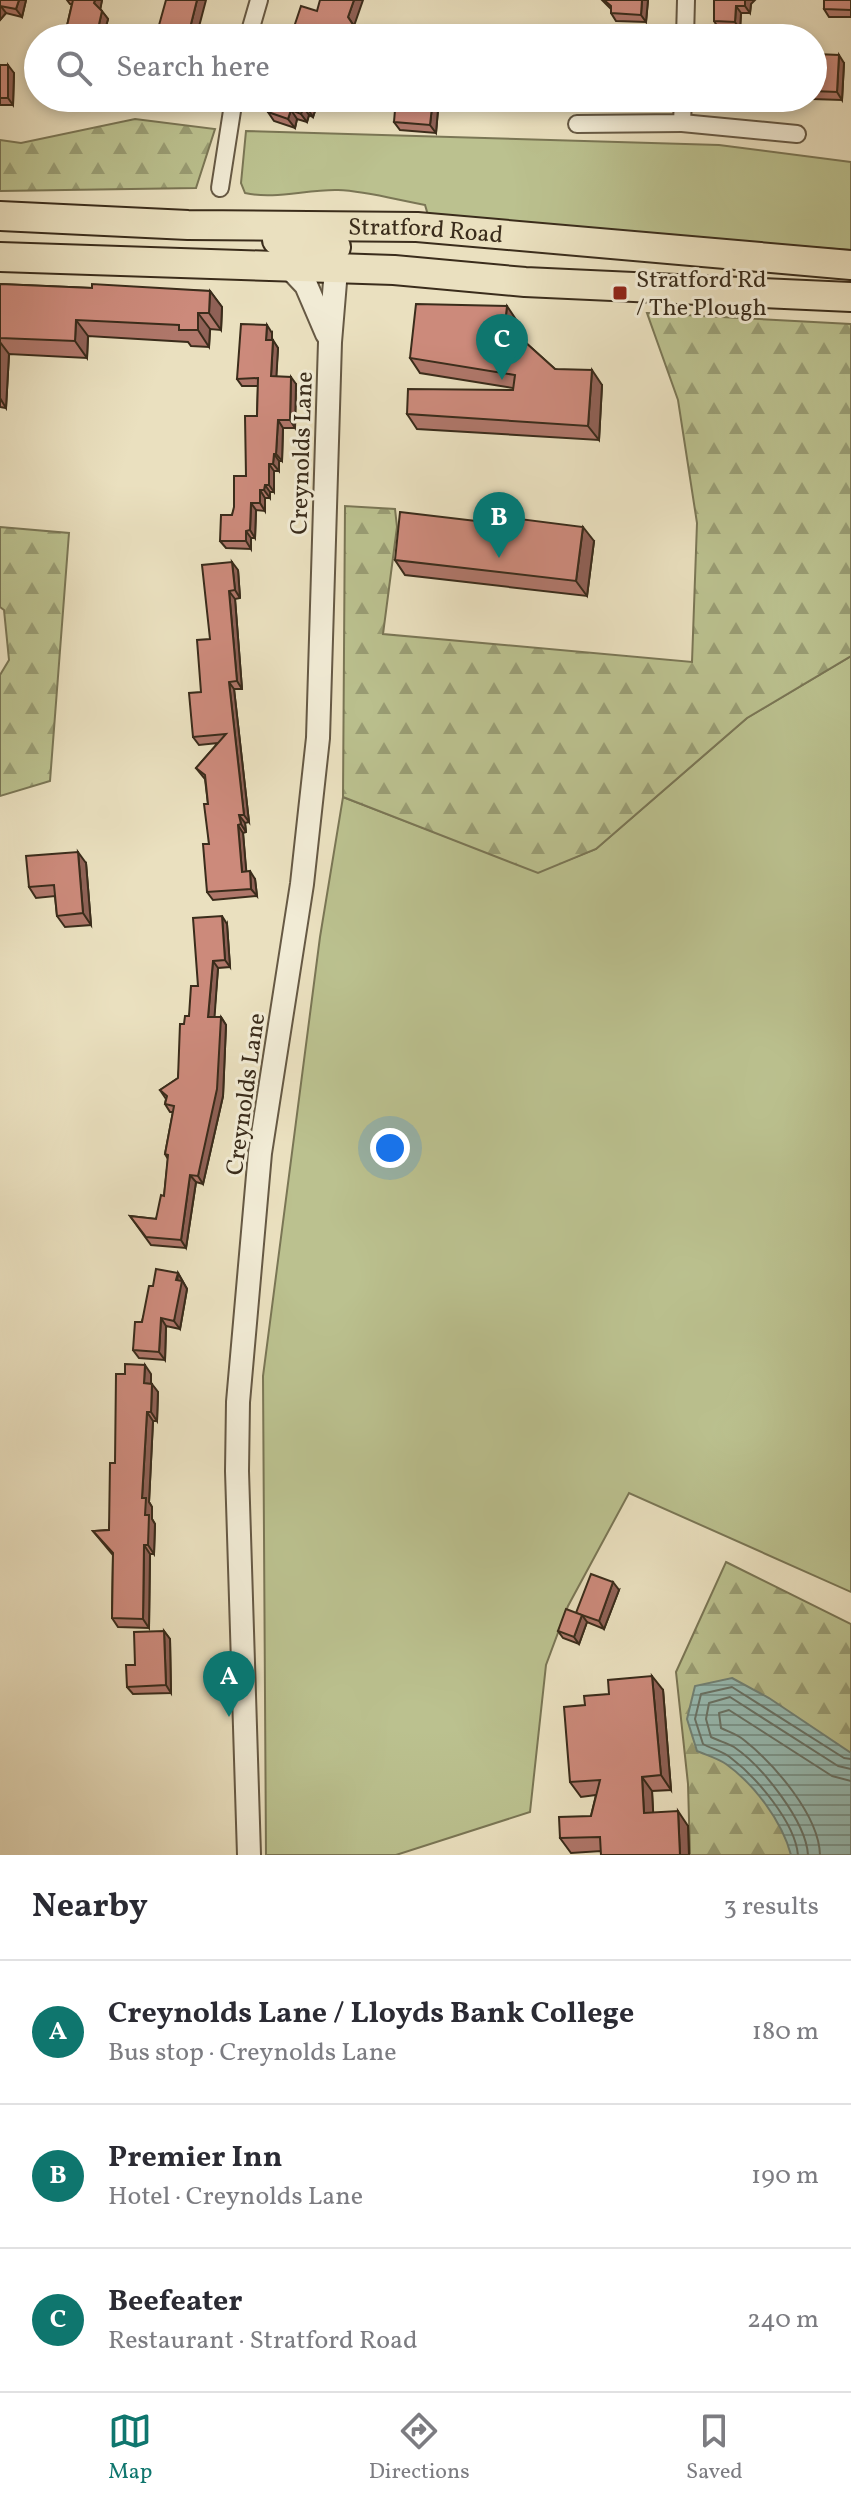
<!DOCTYPE html>
<html lang="en">
<head>
<meta charset="utf-8">
<style>
  body { margin:0; font-family:Vollkorn,serif; background:#f2f2f3; color:#2b2b33 }
  .you { position:absolute; left:390px; top:1148px; width:28px; height:28px; margin:-20px; border:6px solid #fff; border-radius:50%; background:#1a73e8; box-shadow:0 0 0 12px #1a73e833 }
  .badge { display:grid; place-items:center; width:52px; height:52px; border-radius:50%; background:#0f766e; color:#fff; font-size:26px; font-weight:700 }
  .pin { position:absolute; translate:-50% -66px; filter:drop-shadow(0 2px 4px #0008) }
  .pin::after { content:''; position:absolute; top:42px; width:28px; height:24px; background:inherit; clip-path:polygon(0 0,100% 0,50% 100%) }
  .list { margin:0; padding:0; list-style:none }
  h2 { display:flex; justify-content:space-between; align-items:center; height:104px; margin:0; padding:0 32px; font-size:34px }
  h2 small { font-size:26px; font-weight:400; color:#7c7c81 }
  .list li { display:grid; grid-template-columns:52px 1fr auto; gap:24px; align-items:center; box-sizing:border-box; height:144px; padding:0 32px; border-top:2px solid #e1e1e2 }
  .list b { display:block; font-size:30px; white-space:nowrap }
  .list p { margin:0; font-size:26px; white-space:nowrap; color:#7c7c81 }
  .list em { font-size:26px; font-style:normal; color:#7c7c81 }
  .icon { flex:none; width:44px; height:44px; fill:none; stroke:currentColor; stroke-width:2; stroke-linecap:round; stroke-linejoin:round }
  .map { position:relative; flex:none; width:851px; height:1855px; overflow:hidden }
  .search { position:absolute; background:#fff; box-shadow:0 4px 12px #0003; left:24px; right:24px; top:24px; height:88px; display:flex; align-items:center; gap:20px; box-sizing:border-box; padding:0 28px; border-radius:44px; color:#7c7c81; font-size:30px }
  .sheet { height:536px; background:#fff }
  nav { display:flex; justify-content:space-around; align-items:center; box-sizing:border-box; height:112px; border-top:2px solid #e1e1e2; background:#fff; font-size:22px; color:#7c7c81 }
  nav a { display:grid; justify-items:center; gap:4px }
  nav .on { color:#0f766e }
  .map>svg:first-child { display:block }
  .green { fill:#bbc18f; stroke:#7a7655; stroke-width:2 }
  .forest { fill:url(#forest-firs); stroke:#7a7655; stroke-width:2 }
  .water { fill:url(#water-rules); stroke:#728377; stroke-width:2 }
  .lines { fill:none; stroke-linecap:round; stroke-linejoin:round }
  .shore { stroke:#697468; stroke-width:2 }
  .minor-casing { stroke:#665944; stroke-width:20 }
  .tertiary-casing { stroke:#665944; stroke-width:26 }
  .trunk-casing { stroke:#3a2c1b; stroke-width:32 }
  .minor { stroke:#f1ebd5; stroke-width:16 }
  .tertiary { stroke:#f1ebd5; stroke-width:22 }
  .trunk { stroke:#eae0bf; stroke-width:28 }
  .wall { fill:#af776a; stroke:#3a2c1b; stroke-width:2 }
  .shaded-wall { fill:#8f6156; stroke:#3a2c1b; stroke-width:2 }
  .building { fill:#cc8a7b; stroke:#3a2c1b; stroke-width:2 }
  .poi-dot { fill:#8f2418; stroke:#f1ebd5; stroke-width:3 }
  .labels { text-anchor:middle; stroke-width:6; stroke-linejoin:round; paint-order:stroke }
  .street-label { font-size:24px; fill:#3a2c1b; stroke:#f1ebd5 }
  .poi-label { font-size:24px; fill:#3a2c1b; stroke:#f1ebd5; text-anchor:start }
</style>
</head>
<body>
<div class="map">
<svg width="851" height="1855" viewBox="0 0 851 1855">
  <defs>
    <pattern id="forest-firs" width="22" height="20" patternUnits="userSpaceOnUse" patternTransform="scale(2)"><rect width="22" height="20" fill="#bbc18f"/><path d="M5 1l3.5 6h-7zM16 11l3.5 6h-7z" fill="#999d74"/></pattern>
    <pattern id="water-rules" width="6" height="5" patternUnits="userSpaceOnUse" patternTransform="scale(2)"><rect width="6" height="5" fill="#98bdb5"/><path d="M0 2.5h6" fill="none" stroke="#7d9a92"/></pattern>
  </defs>
  <rect width="100%" height="100%" fill="#eae0bf"/>
  <filter id="stains"><feTurbulence type="fractalNoise" baseFrequency=".0025" numOctaves="4"/><feColorMatrix values="0 0 0 0 .2 0 0 0 0 .09 0 0 0 0 .02 0 0 0 .5 -.17"/></filter>
  <radialGradient id="worn" r=".72"><stop offset=".6" stop-color="#630" stop-opacity="0"/><stop offset="1" stop-color="#630" stop-opacity=".3"/></radialGradient>
  <!-- green -->
  <g class="green">
    <path d="M246,131L719,145L851,162V250L655,236L428,215L425,205C397,200 367,191 338,190C307,189 275,200 245,193L241,183Z"/>
    <polygon points="851,656 851,1592 629,1493 568,1606 546,1665 530,1812 396,1855 266,1855 263,1376 320,937 343,797 538,872 596,849 747,718"/>
  </g>
  <!-- forest -->
  <g class="forest">
    <polygon points="135,119 215,129 196,188 0,191 0,140 21,143"/>
    <polygon points="647,313 851,324 851,656 747,718 596,849 538,873 343,797 345,506 395,509 397,527 383,634 692,662 697,523 678,400"/>
    <polygon points="0,527 69,533 50,781 0,796 0,675 9,660 4,610 0,607"/>
    <polygon points="726,1562 851,1624 851,1855 690,1855 688,1784 676,1672"/>
  </g>
  <!-- water -->
  <path class="water" d="M732,1678L769,1698L851,1753V1855H791C782,1821 754,1784 726,1764C717,1758 706,1755 697,1751L687,1719L695,1686Z"/>
  <g class="lines">
    <!-- shore -->
    <g class="shore">
      <path d="M798,1855C795,1822 756,1777 731,1758C723,1751 712,1749 703,1744L695,1719L701,1694L732,1687L844,1758L851,1759"/>
      <path d="M808,1855C806,1821 762,1766 734,1747C727,1743 719,1741 711,1737L706,1719L709,1703L730,1697L838,1766L851,1769"/>
      <path d="M820,1855C819,1815 774,1764 744,1740C737,1734 729,1732 721,1728L719,1713L729,1710L832,1776L851,1781"/>
    </g>
    <defs>
      <g id="minor">
        <polyline points="248,38 259,0"/>
        <polyline points="685,38 686,0"/>
        <polyline points="682,123 797,134"/>
        <polyline points="577,124 682,123 683,98"/>
        <polyline points="220,188 234,98"/>
      </g>
      <g id="tertiary">
        <polyline points="290,268 306,285 327,334"/>
        <polyline points="249,1855 237,1471 238,1402 260,1153 302,884 318,738 330,342 336,270"/>
      </g>
      <g id="trunk">
        <path id="s1" d="M0,216L188,225L417,227L851,265"/>
        <polyline points="277,240 336,247"/>
        <polyline points="0,257 394,270 525,282 851,297"/>
      </g>
    </defs>
    <!-- minor casing -->
    <use href="#minor" class="minor-casing"/>
    <!-- tertiary casing -->
    <use href="#tertiary" class="tertiary-casing"/>
    <!-- trunk casing -->
    <use href="#trunk" class="trunk-casing"/>
    <!-- minor -->
    <use href="#minor" class="minor"/>
    <!-- tertiary -->
    <use href="#tertiary" class="tertiary"/>
    <!-- trunk -->
    <use href="#trunk" class="trunk"/>
  </g>
  <!-- wall -->
  <g class="wall">
    <polygon points="0,0 26,0 22,17 6,13 0,20"/>
    <polygon points="67,0 102,0 100,9 108,19 103,38 71,38 66,30 72,4 70,4"/>
    <polygon points="602,0 648,0 646,22 616,21 611,13 611,9"/>
    <polygon points="714,0 751,4 750,13 741,13 740,30 719,29 714,21"/>
    <polygon points="851,0 851,17 829,17 824,9"/>
    <polygon points="354,26 362,38 294,38 292,33"/>
    <polygon points="813,63 844,63 842,100 781,98 813,98"/>
    <polygon points="0,65 14,73 13,105 0,105"/>
    <polygon points="272,98 330,100 327,108 315,111 313,117 309,115 307,122 297,119 295,128 274,121 268,112"/>
    <polygon points="439,98 436,133 400,130 394,122"/>
    <polygon points="720,98 780,98 780,105 722,101"/>
    <polygon points="0,284 92,288 210,291 222,307 221,330 210,329 209,347 191,346 188,342 88,336 87,358 9,354 6,408 0,407"/>
    <polygon points="517,321 516,334 555,369 602,385 599,440 417,429 407,414 513,390 513,388 420,373 410,358"/>
    <polygon points="272,333 272,340 278,348 276,377 296,384 295,428 283,428 282,461 279,461 279,471 274,471 274,492 270,492 270,498 265,498 265,511 256,510 255,538 251,538 251,549 226,548 220,541 232,515 246,476 257,416 258,386 242,386 237,379"/>
    <polygon points="594,541 587,596 405,575 395,560"/>
    <polygon points="238,570 240,598 235,599 242,689 234,689 249,822 245,823 246,832 243,833 246,871 255,879 257,896 213,900 207,892 209,844 208,804 205,779 196,768 218,743 199,745 193,737 210,639"/>
    <polygon points="86,863 91,925 65,927 57,916 55,896 36,898 29,887"/>
    <polygon points="227,924 230,967 218,968 214,1017 221,1017 226,1025 223,1096 203,1184 196,1182 186,1248 151,1245 130,1216 156,1219 164,1196 168,1159 165,1154 173,1112 170,1112 165,1104 166,1099 160,1090 178,1078 184,1024 189,1016 198,986"/>
    <polygon points="178,1273 187,1289 180,1329 166,1326 165,1360 139,1358 133,1350 153,1286"/>
    <polygon points="151,1374 151,1384 158,1392 157,1421 153,1421 149,1502 152,1507 152,1519 155,1524 154,1554 150,1554 149,1628 118,1627 112,1618 113,1555 93,1531 109,1530 115,1463"/>
    <polygon points="619,1590 604,1629 587,1622 579,1644 563,1638 558,1631 576,1613"/>
    <polygon points="164,1631 170,1639 171,1693 133,1694 127,1687 135,1665"/>
    <polygon points="663,1690 671,1790 652,1791 653,1813 688,1826 689,1855 601,1855 601,1851 571,1853 560,1838 591,1816 596,1795 581,1797 570,1782 585,1705"/>
  </g>
  <!-- shaded-wall -->
  <g class="shaded-wall">
    <polygon points="19,0 26,0 22,17 16,9"/>
    <polygon points="95,0 102,0 100,11 94,3"/>
    <polygon points="197,0 206,0 196,38 189,32"/>
    <polygon points="354,0 363,0 354,26 362,38 348,17"/>
    <polygon points="642,0 648,0 646,22 641,15"/>
    <polygon points="745,0 755,0 751,4 750,13 745,6"/>
    <polygon points="0,5 6,13 0,20"/>
    <polygon points="736,6 741,13 740,30 735,22"/>
    <polygon points="102,11 108,19 103,38 96,38"/>
    <polygon points="339,30 345,38 337,38"/>
    <polygon points="839,55 844,63 842,100 837,92"/>
    <polygon points="8,65 14,73 13,105 8,98"/>
    <polygon points="321,98 329,98 327,108 321,99"/>
    <polygon points="433,98 439,98 436,133 430,125"/>
    <polygon points="309,102 315,111 313,117 307,108"/>
    <polygon points="303,107 309,115 307,122 301,114"/>
    <polygon points="291,110 297,119 295,128 288,119"/>
    <polygon points="210,291 222,307 221,330 209,313"/>
    <polygon points="507,306 517,321 516,339 505,324"/>
    <polygon points="198,313 210,329 209,347 198,330"/>
    <polygon points="76,320 88,336 87,358 75,341"/>
    <polygon points="267,325 272,333 272,347 266,340"/>
    <polygon points="273,340 278,348 276,384 271,376"/>
    <polygon points="0,342 9,354 6,408 0,398"/>
    <polygon points="592,370 602,385 599,440 588,426"/>
    <polygon points="291,377 296,384 295,428 290,420"/>
    <polygon points="278,420 283,428 282,461 276,454"/>
    <polygon points="274,454 279,461 279,471 273,464"/>
    <polygon points="269,464 274,471 274,492 269,485"/>
    <polygon points="265,485 270,492 270,498 264,490"/>
    <polygon points="260,490 265,498 265,511 260,503"/>
    <polygon points="251,503 256,510 255,538 250,530"/>
    <polygon points="583,527 594,541 587,596 576,581"/>
    <polygon points="246,531 251,538 251,549 246,541"/>
    <polygon points="232,562 238,570 240,598 235,590"/>
    <polygon points="229,591 235,599 242,689 237,681"/>
    <polygon points="229,682 234,689 249,822 244,815"/>
    <polygon points="239,815 245,823 246,832 241,824"/>
    <polygon points="238,825 243,833 247,879 242,872"/>
    <polygon points="78,852 86,863 91,925 83,913"/>
    <polygon points="250,871 255,879 257,896 251,889"/>
    <polygon points="222,916 227,924 230,967 225,960"/>
    <polygon points="213,961 218,968 214,1024 208,1017"/>
    <polygon points="221,1017 226,1025 223,1096 203,1184 198,1176"/>
    <polygon points="190,1175 196,1182 186,1248 181,1240"/>
    <polygon points="178,1273 187,1289 180,1329 174,1321"/>
    <polygon points="161,1318 166,1326 165,1360 159,1352"/>
    <polygon points="145,1365 151,1374 151,1392 144,1383"/>
    <polygon points="152,1384 158,1392 157,1421 151,1412"/>
    <polygon points="147,1412 153,1421 149,1502 152,1507 152,1519 155,1524 154,1554 148,1545 145,1515 142,1498"/>
    <polygon points="144,1545 150,1554 149,1628 143,1619"/>
    <polygon points="613,1582 619,1590 604,1629 599,1621"/>
    <polygon points="582,1615 587,1622 579,1644 574,1637"/>
    <polygon points="164,1631 170,1639 171,1693 166,1685"/>
    <polygon points="652,1676 663,1690 671,1790 661,1775"/>
    <polygon points="642,1777 652,1791 654,1828 644,1813"/>
    <polygon points="678,1811 688,1826 689,1855 680,1855"/>
  </g>
  <!-- building -->
  <g class="building">
    <polygon points="0,0 19,0 16,9 0,6"/>
    <polygon points="73,0 95,0 94,3 102,11 96,38 66,30"/>
    <polygon points="166,0 197,0 189,32 201,36 200,38 162,38 156,36"/>
    <polygon points="320,0 354,0 348,17 360,35 339,30 337,38 294,38 295,34 292,33 301,6 317,11"/>
    <polygon points="604,0 642,0 641,15 611,13 611,6"/>
    <polygon points="714,0 745,0 745,6 736,6 735,22 714,21"/>
    <polygon points="824,0 851,0 851,10 824,9"/>
    <polygon points="816,54 839,55 837,92 813,91 813,63 815,63"/>
    <rect x="0" y="65" width="8" height="33"/>
    <polygon points="272,98 321,98 309,102 307,108 303,107 301,114 291,110 288,119 268,112"/>
    <polygon points="396,98 433,98 430,125 394,122"/>
    <polygon points="0,284 92,288 92,284 210,291 209,313 198,313 198,330 179,330 179,325 76,320 75,341 0,338"/>
    <polygon points="416,304 507,306 505,324 555,369 592,370 588,426 407,414 408,389 513,390 515,375 410,358"/>
    <polygon points="241,324 267,325 266,340 273,340 271,376 291,377 290,420 278,420 276,454 274,454 273,464 269,464 269,485 265,485 264,490 260,490 260,503 251,503 250,530 246,531 246,541 220,541 221,515 232,515 234,507 234,476 246,476 245,416 257,416 258,378 237,379"/>
    <polygon points="400,512 519,526 520,519 583,527 576,581 395,560"/>
    <polygon points="232,562 235,590 229,591 237,681 229,682 244,815 239,815 241,824 238,825 242,872 250,871 251,889 207,892 203,844 209,844 204,804 208,804 205,775 196,768 226,734 193,737 189,693 201,692 197,640 210,639 202,565"/>
    <polygon points="78,852 83,913 57,916 54,885 29,887 26,856"/>
    <polygon points="222,916 225,960 213,961 208,1017 221,1017 217,1089 198,1176 190,1175 181,1240 146,1237 130,1216 156,1219 161,1195 164,1196 168,1155 165,1154 174,1106 165,1104 167,1096 160,1090 178,1078 180,1024 184,1024 185,1016 189,1016 191,986 198,986 193,918"/>
    <polygon points="156,1269 178,1273 176,1280 182,1281 174,1321 161,1318 159,1352 133,1350 135,1322 142,1322 149,1286 153,1286"/>
    <polygon points="125,1364 145,1365 144,1383 152,1384 151,1412 147,1412 142,1498 146,1498 145,1515 149,1515 148,1545 144,1545 143,1619 112,1618 113,1553 93,1531 109,1530 110,1463 115,1463 116,1374 125,1374"/>
    <polygon points="591,1574 613,1582 599,1621 576,1613"/>
    <polygon points="566,1609 582,1615 574,1637 558,1631"/>
    <polygon points="164,1631 166,1685 127,1687 126,1665 135,1665 134,1632"/>
    <polygon points="652,1676 661,1775 642,1777 644,1813 678,1811 680,1855 601,1855 600,1837 560,1838 559,1817 591,1816 600,1780 570,1782 564,1707 585,1705 584,1696 609,1694 608,1680"/>
  </g>
  <!-- markers -->
  <rect class="poi-dot" x="612" y="285" width="16" height="16" rx="4"/>
  <g class="labels">
    <!-- street labels -->
    <g class="street-label">
      <text dy="8" stroke="none"><textPath href="#s1" startOffset="426">Stratford Road</textPath></text>
      <text transform="translate(301 453) rotate(-88)" y="8">Creynolds Lane</text>
      <text transform="translate(245 1094) rotate(-82)" y="8">Creynolds Lane</text>
    </g>
    <!-- poi labels -->
    <g class="poi-label">
      <text x="636" y="287">Stratford Rd<tspan x="636" dy="28">/ The Plough</tspan></text>
    </g>
  </g>
  <rect width="100%" height="100%" filter="url(#stains)"/>
  <rect width="100%" height="100%" fill="url(#worn)"/>
</svg>
<div class="you"></div>
<div class="pin badge" style="left:229px;top:1717px">A</div>
<div class="pin badge" style="left:499px;top:558px">B</div>
<div class="pin badge" style="left:502px;top:380px">C</div>
<div class="search"><svg class="icon" aria-label="search" viewBox="0 0 24 24"><circle cx="10" cy="10" r="6"/><path d="M15 15l6 6"/></svg>Search here</div>
</div>
<section class="sheet">
<h2>Nearby<small>3 results</small></h2>
<ul class="list">
<li><span class="badge">A</span><div><b>Creynolds Lane / Lloyds Bank College</b><p>Bus stop · Creynolds Lane</p></div><em>180 m</em></li>
<li><span class="badge">B</span><div><b>Premier Inn</b><p>Hotel · Creynolds Lane</p></div><em>190 m</em></li>
<li><span class="badge">C</span><div><b>Beefeater</b><p>Restaurant · Stratford Road</p></div><em>240 m</em></li>
</ul>
</section>
<nav>
<a class="on"><svg class="icon" aria-label="map" viewBox="0 0 24 24"><path d="M3 6l6-2 6 2 6-2v14l-6 2-6-2-6 2zM9 4v14M15 6v14"/></svg>Map</a>
<a><svg class="icon" aria-label="directions" viewBox="0 0 24 24"><path d="M12 3l9 9-9 9-9-9zM9 14v-3h6M13 9l2 2-2 2"/></svg>Directions</a>
<a><svg class="icon" aria-label="saved" viewBox="0 0 24 24"><path d="M7 4h10v16l-5-4-5 4z"/></svg>Saved</a>
</nav>
</body>
</html>
